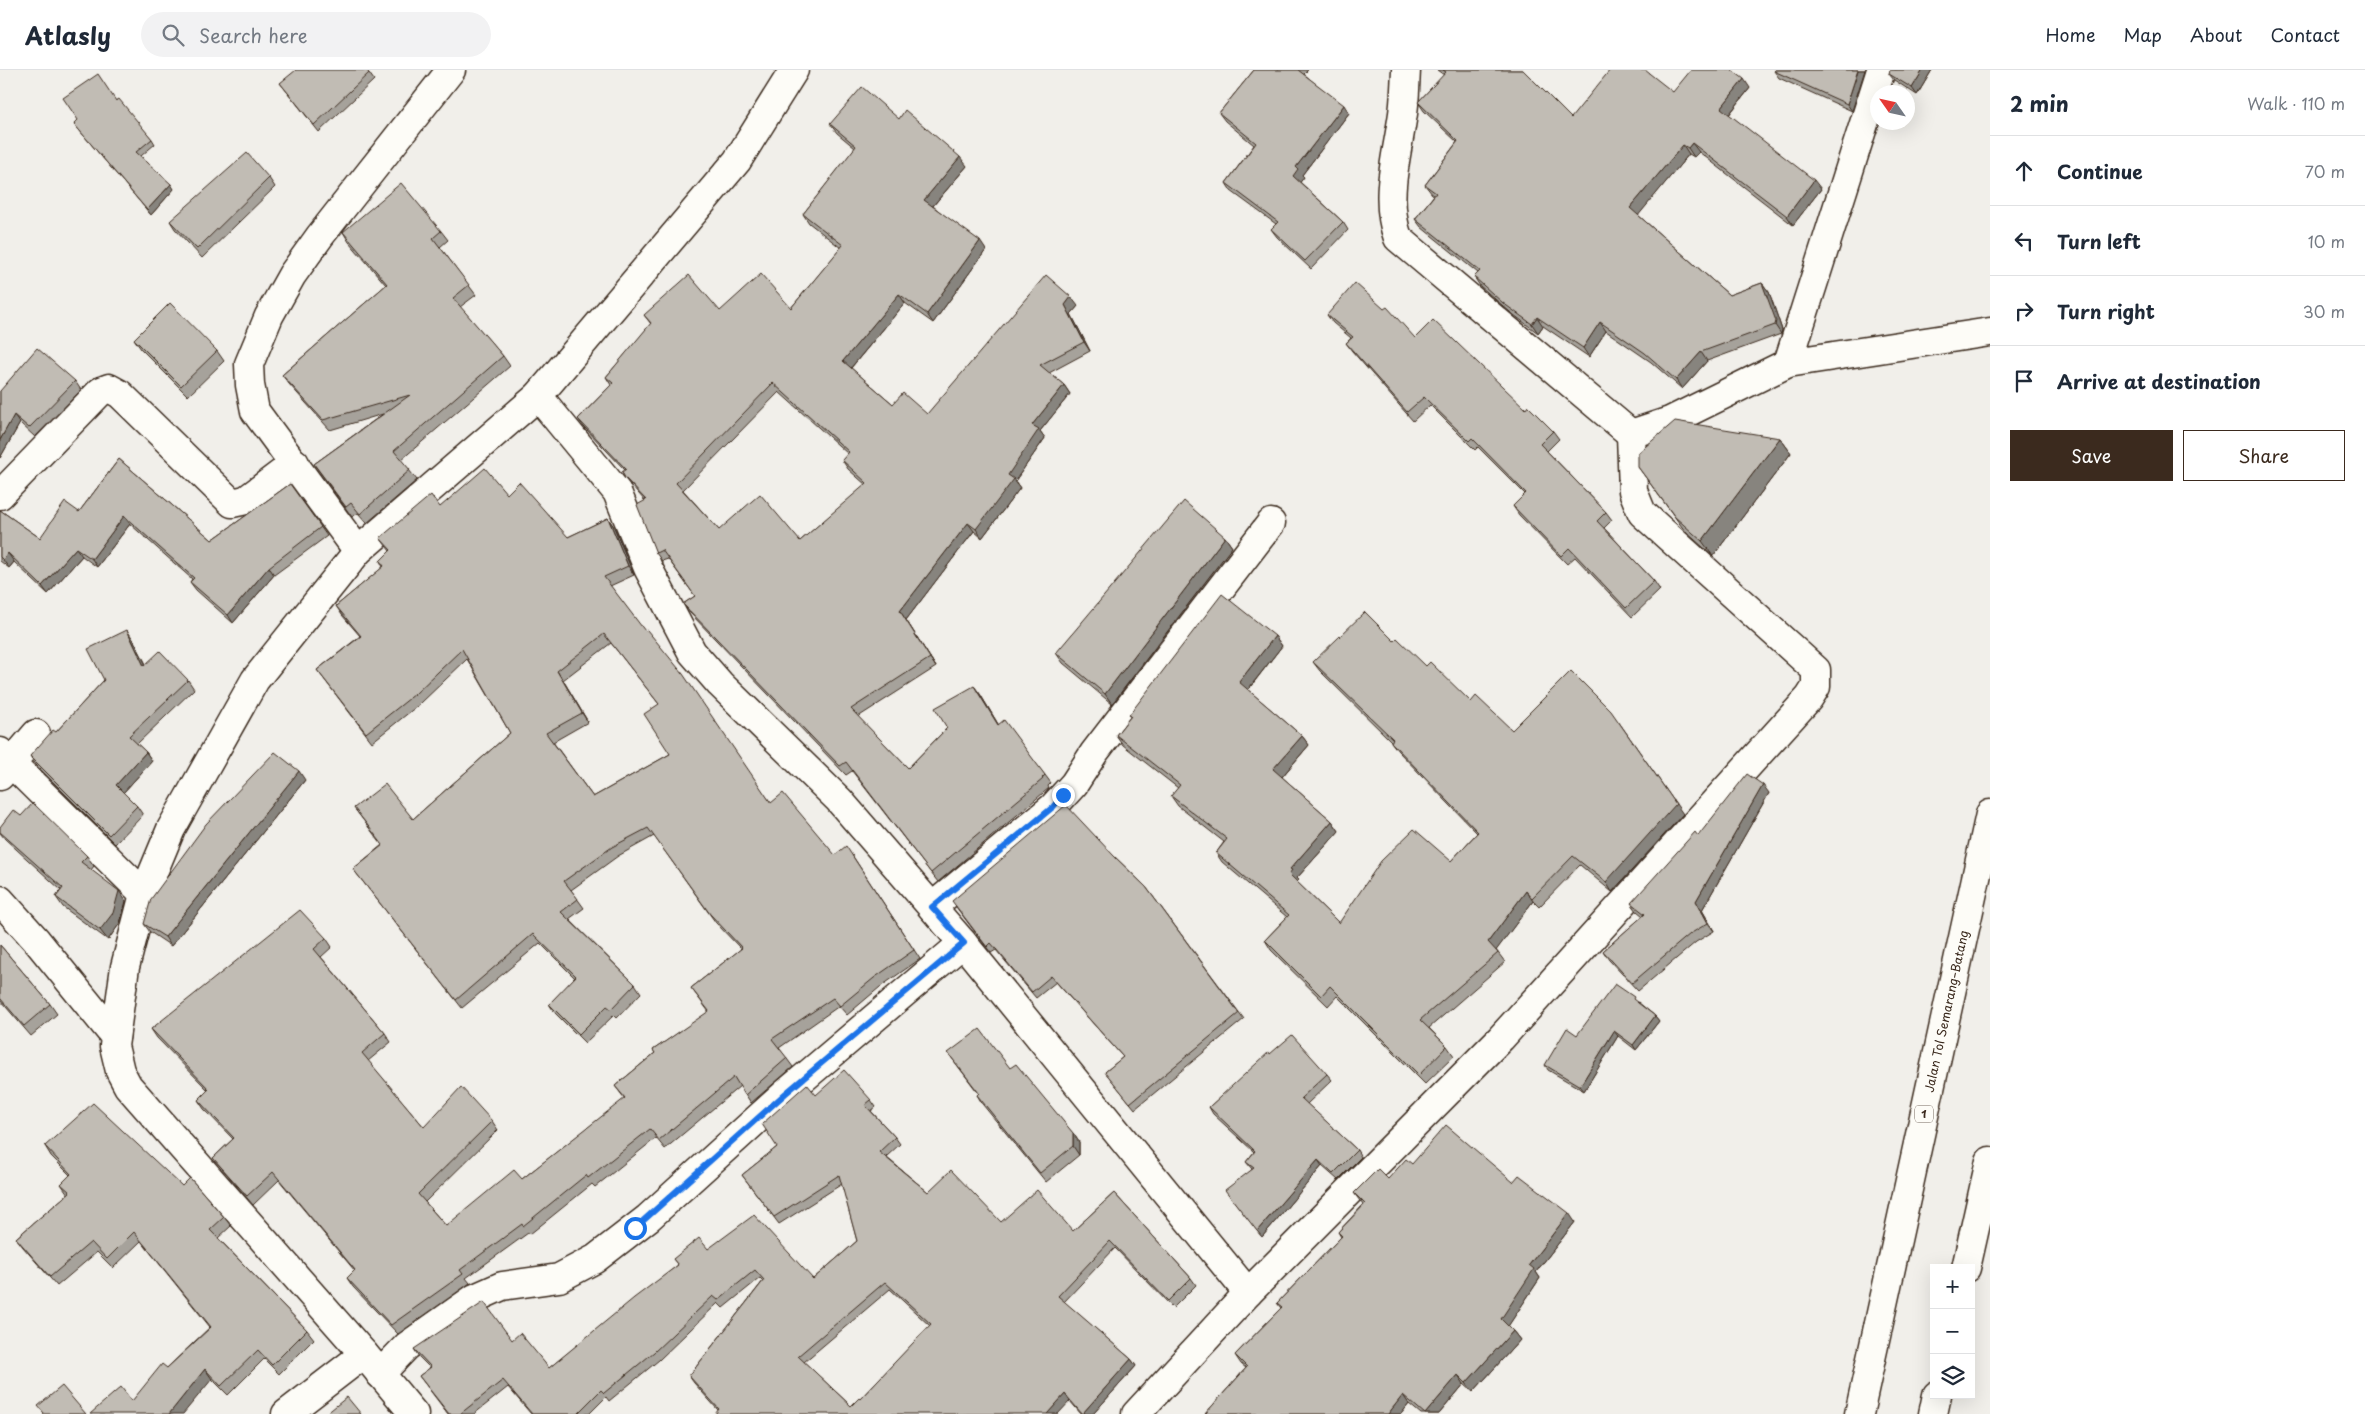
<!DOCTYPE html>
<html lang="en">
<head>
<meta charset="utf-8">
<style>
  body { margin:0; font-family:"Playpen Sans",sans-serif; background:#f2f2f3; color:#1f2937 }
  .controls { position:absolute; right:15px; bottom:15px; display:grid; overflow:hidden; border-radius:0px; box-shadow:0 5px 20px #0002 }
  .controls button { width:45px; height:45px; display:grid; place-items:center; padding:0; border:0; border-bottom:1px solid #e0e1e3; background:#fff; color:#1f2937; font:25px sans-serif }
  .compass { position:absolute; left:1870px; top:15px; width:45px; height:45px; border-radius:50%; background:#fff; box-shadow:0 5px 20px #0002; rotate:304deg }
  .stop { position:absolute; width:15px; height:15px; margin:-11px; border:4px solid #1a73e8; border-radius:50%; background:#fff }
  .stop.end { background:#1a73e8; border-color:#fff; box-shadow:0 1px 5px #0008 }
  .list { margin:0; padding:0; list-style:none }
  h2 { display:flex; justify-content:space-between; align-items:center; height:65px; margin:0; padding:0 20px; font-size:21px }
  h2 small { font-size:16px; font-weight:400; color:#747a83 }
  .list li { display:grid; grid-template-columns:32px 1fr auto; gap:15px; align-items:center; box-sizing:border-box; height:70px; padding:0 20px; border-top:1px solid #e0e1e3 }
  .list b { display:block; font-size:19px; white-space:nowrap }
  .list em { font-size:16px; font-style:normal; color:#747a83 }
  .actions { display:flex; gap:10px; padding:15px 20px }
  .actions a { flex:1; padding:11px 0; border:1px solid #3b2a1e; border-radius:0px; text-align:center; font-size:18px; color:#3b2a1e }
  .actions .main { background:#3b2a1e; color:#fff }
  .icon { flex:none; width:28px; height:28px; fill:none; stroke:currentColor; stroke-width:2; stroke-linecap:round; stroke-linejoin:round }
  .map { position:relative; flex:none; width:1990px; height:1344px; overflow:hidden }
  header { display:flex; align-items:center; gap:30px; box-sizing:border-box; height:70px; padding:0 25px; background:#fff; border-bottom:1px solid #e0e1e3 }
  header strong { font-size:24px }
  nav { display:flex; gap:28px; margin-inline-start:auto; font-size:18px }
  .search { width:350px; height:45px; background:#f2f2f3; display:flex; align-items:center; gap:12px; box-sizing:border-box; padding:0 18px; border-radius:28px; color:#747a83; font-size:19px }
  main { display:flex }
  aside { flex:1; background:#fff }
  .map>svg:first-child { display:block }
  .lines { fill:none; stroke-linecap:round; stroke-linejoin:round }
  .minor-casing { stroke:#3b2a1e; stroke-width:31 }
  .motorway-casing { stroke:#3b2a1e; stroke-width:31 }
  .minor { stroke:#fdfcf7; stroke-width:28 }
  .motorway { stroke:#fdfcf7; stroke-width:28 }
  .wall { fill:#a6a29b; stroke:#3b2a1e; fill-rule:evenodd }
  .shaded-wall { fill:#87847e; stroke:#3b2a1e }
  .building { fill:#c1bcb4; stroke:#3b2a1e; fill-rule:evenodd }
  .route { stroke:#1a73e8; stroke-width:6 }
  .labels { text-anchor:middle; stroke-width:4.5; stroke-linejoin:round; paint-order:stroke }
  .shield { fill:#fdfcf7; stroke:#75695f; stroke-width:1 }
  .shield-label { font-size:11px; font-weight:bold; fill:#3b2a1e }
  .street-label { font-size:12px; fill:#3b2a1e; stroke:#fdfcf7 }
</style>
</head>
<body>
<header>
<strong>Atlasly</strong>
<div class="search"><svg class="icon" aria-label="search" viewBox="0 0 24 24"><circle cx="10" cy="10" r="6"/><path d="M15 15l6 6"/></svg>Search here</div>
<nav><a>Home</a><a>Map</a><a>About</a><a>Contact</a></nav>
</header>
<main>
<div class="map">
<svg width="1990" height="1344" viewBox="0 0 1990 1344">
  <rect width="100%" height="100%" fill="#f1efea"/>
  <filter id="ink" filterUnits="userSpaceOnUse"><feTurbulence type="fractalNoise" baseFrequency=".02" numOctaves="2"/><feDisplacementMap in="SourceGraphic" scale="10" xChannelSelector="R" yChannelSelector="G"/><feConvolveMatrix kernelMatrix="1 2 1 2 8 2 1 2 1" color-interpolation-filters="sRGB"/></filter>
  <g filter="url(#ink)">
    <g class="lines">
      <defs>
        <g id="minor">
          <path d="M1406,0C1405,17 1405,34 1402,50C1396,90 1384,129 1398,168L1631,364L1670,351L1788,293L1990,262"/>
          <polyline points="1788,293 1881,0"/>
          <polyline points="538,326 617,422 648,498 692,582 720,614 839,730 963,873 1248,1223"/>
          <polyline points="0,425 101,321 109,318 120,324 232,433 246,430 295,393"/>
          <polyline points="358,481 255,341 250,315 249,294 269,246 292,205 320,166 451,0"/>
          <polyline points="0,682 144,824"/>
          <polyline points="0,706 36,664"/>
          <polyline points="0,830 37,871 115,967"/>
          <polyline points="932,837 1053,737 1074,714 1094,683 1271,453"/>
          <polyline points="380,1304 407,1276 475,1228 502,1216 559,1208 595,1189 648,1148 786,1023 963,873"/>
          <polyline points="286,1344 364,1284"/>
          <polyline points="414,1344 364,1284 128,1016 120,1001 114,976 125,897 144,824 171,759 255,610 358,481 538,326 737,91 794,0"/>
          <polyline points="1136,1344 1248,1223 1501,968 1809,628 1816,617 1816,600 1642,443 1633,421 1631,364"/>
        </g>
        <g id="motorway">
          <polyline points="1966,1198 1990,1091"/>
          <path id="s1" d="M1859,1344L1990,744"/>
          <polyline points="1933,1344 1937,1325"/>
        </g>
      </defs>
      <!-- minor casing -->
      <use href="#minor" class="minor-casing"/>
      <!-- motorway casing -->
      <use href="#motorway" class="motorway-casing"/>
      <!-- minor -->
      <use href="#minor" class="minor"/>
      <!-- motorway -->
      <use href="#motorway" class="motorway"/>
    </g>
    <!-- wall -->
    <g class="wall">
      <polygon points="1254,0 1308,0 1304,4 1349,43 1302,105 1304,107 1300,112 1343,152 1348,160 1311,199 1277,167 1271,159 1276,154 1231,121 1226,113 1254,75 1225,51 1219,43"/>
      <polygon points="1437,0 1523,0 1571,48 1673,22 1750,18 1729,45 1821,119 1793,155 1699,82 1694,87 1689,84 1638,145 1729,225 1762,213 1769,222 1782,260 1781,264 1707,291 1682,319 1651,292 1606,261 1589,287 1543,256 1538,263 1510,242 1480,216 1474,207 1478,203 1421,157 1415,149 1434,125 1432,124 1425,115 1457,72 1424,41 1418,32 1444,5"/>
      <polygon points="1775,0 1865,0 1852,41 1779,8 1774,1"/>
      <polygon points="1890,0 1932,0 1917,25 1894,10 1889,4"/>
      <polygon points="369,3 374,10 319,62 280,13"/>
      <polygon points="116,31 152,69 155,74 141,86 174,119 151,145 74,54 78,50"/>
      <path d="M899,49L967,96L933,136L986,180L933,253L905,233L851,298L893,334L927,344L1078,236L1071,244L1090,281L1049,303L1064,315L1070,324L1040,361L1045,368L1015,411L1020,418L982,468L974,461L906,550L936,597L858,647L908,698L947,658L974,616L980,624L998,654L1045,705L1051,713L1048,716L1049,718L938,812L852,701L846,705L690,543L683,534L695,526L668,489L662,491L656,483L645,431L632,416L625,408V400L584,357L578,349L611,315L606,307L651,254L644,245L720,241L791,238L841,178L809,153L803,144L855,78L837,63L830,54ZM779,322L848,384L842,390L848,399L866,415L800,471L719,460L683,420Z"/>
      <polygon points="269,108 275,117 202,188 175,159 170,151"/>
      <polygon points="441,161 448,170 440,177 476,225 460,237 503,286 510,296 401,390 417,410 367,453 358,443 352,447 314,394 383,344 330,360 289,314 282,305 386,215 349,172 343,162"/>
      <polygon points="1327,245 1415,268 1526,339 1553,361 1559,369 1547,381 1606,442 1612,450 1604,458 1654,511 1660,520 1632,547 1575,487 1567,494 1519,445 1513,436 1525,424 1478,377 1475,380 1430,335 1413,351 1352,281 1346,273 1351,268 1333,253"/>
      <polygon points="134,269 217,281 224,291 188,326 141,279"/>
      <polygon points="75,311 81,320 35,367 20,353 0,388 0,321"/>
      <polygon points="1780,368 1791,383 1713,486 1685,461 1638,397"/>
      <polygon points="119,389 212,470 290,414 327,466 274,505 233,553 196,520 190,512 192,509 130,454 97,497 82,486 48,524 14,492 9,498 0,491 0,440 40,468 79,442"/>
      <path d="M507,424L568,467L608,448L614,457L634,505L610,516L771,733L835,785H852L920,889L880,917L847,945L839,936L779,978L793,997L751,1033L740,1016L665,1079L656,1068L595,1117L592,1114L530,1164L528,1163L466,1208L470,1213L398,1264L353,1217L347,1208L355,1201L279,1110L253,1135L220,1096L213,1088L233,1069L204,1039L198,1030L208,1020L157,968L151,959L326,868L332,877L321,887L385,963L391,972L368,991L424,1057L492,1051L498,1060L425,1132L446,1156L522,1109L625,1029L615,1016L655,983L653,980L709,942L691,918L741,879L716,853L654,766L618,786L571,820L584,838L569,849L635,914L641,923L617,948L614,945L585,973L555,943L549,934L575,908L540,873L462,938L353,799L382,775L354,738L413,749L510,663L467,589L421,633L372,672L317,600L360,566L342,545L336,536L383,497L380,491L390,481L380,468L440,437ZM611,573L659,634L670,684L593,727L553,672L588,652L563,610Z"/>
      <polygon points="1225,467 1232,477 1112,634 1063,593 1056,583"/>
      <polygon points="1275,566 1282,576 1248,620 1302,666 1309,675 1282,707 1332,751 1339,761 1297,808 1299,810 1297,812 1339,853 1451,791 1477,763 1398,681 1391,672 1391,671 1320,601 1313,592 1394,571 1471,632 1512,660 1683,744 1612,822 1580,795 1539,837 1533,831 1496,880 1505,892 1429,958 1447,976 1454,986 1425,1014 1337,926 1328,936 1271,880 1265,870 1287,847 1222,792 1216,783 1224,772 1178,736 1171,726 1178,718 1123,675 1116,665 1130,647 1129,645"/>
      <polygon points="133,569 146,594 188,610 194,619 137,674 146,682 152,691 123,723 137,736 143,745 115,774 36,695 30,686 56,662 104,610"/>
      <polygon points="305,710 171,876 150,862 144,854"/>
      <polygon points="1769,723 1702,840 1714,861 1696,872 1638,921 1609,890 1603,881 1643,846 1637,841 1631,833 1698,766"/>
      <polygon points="21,746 87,786 94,796 91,800 126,831 120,853 108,870 63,837 56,827 61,820 5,769 0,763 0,757"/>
      <polygon points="1114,786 1146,817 1244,949 1135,1039 1105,1002 1123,987 1056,912 1036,928 996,880 991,883 956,837"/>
      <polygon points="0,875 50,934 57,944 31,966 0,930"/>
      <polygon points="1638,932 1655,946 1659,951 1636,980 1618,966 1584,1021 1548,1000 1545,995 1577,965"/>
      <polygon points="948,983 1010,998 1073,1063 1079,1072 1079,1085 1046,1112 983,1035 977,1025 979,1024"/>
      <polygon points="1270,984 1327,1004 1332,1010 1307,1034 1357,1080 1361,1087 1338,1110 1322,1096 1262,1167 1230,1126 1252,1099 1246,1092 1254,1082 1213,1044 1209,1037"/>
      <path d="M816,1025L871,1030L876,1037L871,1041L895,1067L900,1074L886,1087L928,1122L1001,1152L1073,1161L1114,1123L1191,1208L1196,1215L1173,1238L1115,1178L1064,1232L1131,1289L1136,1296L1093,1344H1081L1070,1331L718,1340L694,1313L689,1306L763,1211L760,1208L723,1238L718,1233L659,1290L609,1331L606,1327L589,1344H531L508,1317L474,1344H448L419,1306L430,1298L419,1287L414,1279L512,1270L549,1298L678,1195L673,1189L708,1179L813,1209L857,1171L842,1114L779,1154L742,1105L777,1077ZM890,1219L930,1256L860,1329L851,1336L804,1292Z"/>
      <polygon points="45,1076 182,1116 224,1147 231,1156 218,1168 307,1260 314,1269 279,1304 264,1289 228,1325 212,1309 132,1331 210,1257 141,1171 113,1198 97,1182 57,1216 23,1177 16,1168 68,1124 61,1114 70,1105 51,1086"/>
      <polygon points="1412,1094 1513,1112 1575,1152 1536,1202 1540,1208 1508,1256 1513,1261 1520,1270 1473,1322 1464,1314 1439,1344 1421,1344 1409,1334 1401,1344 1205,1344 1246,1298 1241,1294 1235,1285 1281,1238 1277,1233 1341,1167 1338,1162 1363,1135 1354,1123 1388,1109"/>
    </g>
    <!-- shaded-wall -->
    <g class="shaded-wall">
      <polygon points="1858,0 1865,0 1852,41 1847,34"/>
      <polygon points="1923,0 1932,0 1917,25 1912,18"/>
      <polygon points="1744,9 1750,18 1727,47 1721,38"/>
      <polygon points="1344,35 1349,43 1302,105 1304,107 1299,114 1293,106 1296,97"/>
      <polygon points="1692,73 1699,82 1694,87 1688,78"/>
      <polygon points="1683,75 1689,84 1637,147 1630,138"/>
      <polygon points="960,87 967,96 931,138 924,130"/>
      <polygon points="1814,110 1821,119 1793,155 1787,146"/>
      <polygon points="171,114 174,119 151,145 147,140"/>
      <polygon points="980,171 986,180 933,253 927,244"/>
      <polygon points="1762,213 1769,222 1782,260 1781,264 1775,255"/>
      <polygon points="899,224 905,233 849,300 843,291"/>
      <polygon points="1071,227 1078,236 1071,244 1090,281 1084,272 1065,235"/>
      <polygon points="1537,247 1543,256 1538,263 1532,254"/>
      <polygon points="1600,252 1606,261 1589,287 1583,278"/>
      <polygon points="1701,282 1707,291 1682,319 1676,310"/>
      <polygon points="1064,315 1070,324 1040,361 1045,368 1015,411 1020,418 982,468 976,459 1032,355"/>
      <polygon points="14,345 20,353 0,388 0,370"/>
      <polygon points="1780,368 1791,383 1713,486 1702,471"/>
      <polygon points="124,446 130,454 97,497 92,489"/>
      <polygon points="608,448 614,457 634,505 628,496"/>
      <polygon points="968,453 974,461 906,550 936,597 900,541"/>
      <polygon points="1225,467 1232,477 1112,634 1105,624"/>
      <polygon points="76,478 82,486 48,524 42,516"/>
      <polygon points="8,483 14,492 9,498 3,490"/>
      <polygon points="269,497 274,505 233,553 228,545"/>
      <polygon points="127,560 133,569 151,605 144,596"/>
      <polygon points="1275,566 1282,576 1246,622 1239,612"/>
      <polygon points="557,601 563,610 588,652 582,643"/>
      <polygon points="974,616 980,624 1004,664 998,655"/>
      <polygon points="1618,651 1683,744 1612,822 1606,812"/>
      <polygon points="1302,666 1309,675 1280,709 1273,699"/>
      <polygon points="146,682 152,691 122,724 116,715"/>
      <polygon points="299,701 305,710 171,876 165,867"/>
      <polygon points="1763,715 1769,723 1702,840 1714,861 1708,853 1696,831"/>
      <polygon points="1332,751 1339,761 1297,808 1299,810 1296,813 1289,804 1290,799"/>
      <polygon points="119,821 126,831 120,853 108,870 100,860"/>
      <polygon points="1526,821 1533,831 1495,882 1488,872"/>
      <polygon points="1655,946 1659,951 1636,980 1633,975"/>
      <polygon points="1614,961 1618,966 1584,1021 1580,1016"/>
      <polygon points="1073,1063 1079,1072 1079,1085 1073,1076"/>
      <polygon points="1318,1090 1322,1096 1262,1167 1257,1161"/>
      <polygon points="1569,1143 1575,1152 1536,1202 1540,1208 1507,1258 1501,1249 1529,1195"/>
      <polygon points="1513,1261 1520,1270 1473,1322 1466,1313"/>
      <polygon points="1131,1289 1136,1296 1093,1344 1082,1344"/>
      <polygon points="205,1299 212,1309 183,1344 169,1344"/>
      <polygon points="1458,1305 1464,1314 1439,1344 1425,1344"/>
      <polygon points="1065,1324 1070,1331 1058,1344 1047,1344"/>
      <polygon points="1403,1325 1409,1334 1401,1344 1388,1344"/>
    </g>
    <!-- building -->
    <g class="building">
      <polygon points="296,0 366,0 369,3 314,55 280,13"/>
      <polygon points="1254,0 1298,0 1344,35 1296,97 1298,99 1293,106 1343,152 1305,191 1271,159 1278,152 1226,113 1256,73 1219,43"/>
      <polygon points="1443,0 1523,0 1571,48 1610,0 1645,0 1673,22 1691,0 1732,0 1744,9 1721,38 1814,110 1787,146 1692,73 1688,78 1683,75 1630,138 1729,225 1762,213 1776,251 1775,255 1701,282 1676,310 1645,283 1600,252 1583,278 1537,247 1532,254 1503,233 1474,207 1480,201 1415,149 1436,123 1425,115 1458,71 1418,32 1446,2"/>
      <polygon points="1775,0 1858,0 1847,34 1774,1"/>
      <polygon points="1890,0 1923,0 1912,18 1889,4"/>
      <polygon points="98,4 116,31 119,29 152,69 136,82 171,114 147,140 74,54 78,50 63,28"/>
      <path d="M862,17L899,49L905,40L960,87L924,130L980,171L927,244L899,224L843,291L893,334L903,323L927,344L1046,205L1071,227L1065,235L1084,272L1040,295L1064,315L1032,355L1039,359L1008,405L1014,409L976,459L968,453L900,541L930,588L851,639L908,698L947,658L935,638L974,616L998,655L1004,650L1045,705L1042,708L1043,709L931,803L846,692L840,696L683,534L695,526L662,480L656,483L637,435L646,430L625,408L622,402L626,399L578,349L613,313L606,307L651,253L644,245L689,205L720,241L761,204L791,238L843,175L803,144L856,76L830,54ZM773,313L849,382L842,390L867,413L800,471L760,424L719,460L676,413Z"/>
      <polygon points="247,83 269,108 197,179 170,151"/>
      <polygon points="401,113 441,161 433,168 469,215 453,228 503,286 394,381 410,400 360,444 351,433 346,437 314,394 410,325 323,350 282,305 387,214 343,162"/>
      <polygon points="1355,213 1384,239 1387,237 1415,268 1433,250 1526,339 1528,336 1553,361 1540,374 1606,442 1597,451 1654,511 1626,538 1569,478 1561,486 1513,436 1526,423 1472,368 1469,371 1424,327 1407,342 1346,273 1353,267 1327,245"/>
      <polygon points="170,233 217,281 181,316 134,269"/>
      <polygon points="37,278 75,311 29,358 14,345 0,370 0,321"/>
      <polygon points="1675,351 1780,368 1702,471 1675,447 1638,397 1638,383"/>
      <polygon points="119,389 212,470 290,414 321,457 269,497 228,545 190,512 194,508 124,446 92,489 76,478 42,516 8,483 3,490 0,487 0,440 40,468 65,432 79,442"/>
      <path d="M485,398L507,424L519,412L568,467L608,448L628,496L604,507L645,561L647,560L683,604L771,733L783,723L835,785L846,776L914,880L874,908L840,936L833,928L772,969L787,988L745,1025L734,1007L659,1070L650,1059L588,1108L586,1105L523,1156L522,1154L460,1200L463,1204L391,1255L347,1208L355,1200L273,1102L247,1126L213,1088L234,1068L198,1030L209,1019L151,959L300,840L326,868L314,879L385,963L362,983L424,1057L461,1017L492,1051L418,1124L446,1156L514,1100L522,1109L625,1028L615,1016L655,983L653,980L709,941L691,918L742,878L710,844L648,758L612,777L564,811L578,829L561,842L635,914L611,939L607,936L579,964L549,934L576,906L533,864L456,930L353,799L383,775L354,738L385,714L413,749L510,663L462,579L415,624L366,663L317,600L361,566L336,536L384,496L380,491L391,480L380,468L431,425L440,437ZM604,564L659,634L644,644L670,684L593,727L546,663L582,643L557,601Z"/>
      <polygon points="1184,431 1225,467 1105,624 1056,583"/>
      <polygon points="1222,524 1275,566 1239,612 1302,666 1273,699 1332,751 1290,799 1292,800 1289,804 1339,853 1381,791 1414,759 1451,791 1478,762 1391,672 1393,669 1313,592 1365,542 1394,571 1397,568 1426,596 1430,592 1471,632 1476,626 1512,660 1571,601 1611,641 1676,734 1606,812 1573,786 1532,828 1526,821 1488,872 1498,883 1420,950 1447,976 1419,1005 1330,916 1321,926 1265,870 1289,845 1216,783 1227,769 1171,726 1180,715 1116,665 1131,646 1129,645"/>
      <polygon points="127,560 144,596 160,581 188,610 129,666 146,682 116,715 137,736 109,765 30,686 53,660 56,662 104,610 88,579"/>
      <polygon points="275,682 299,701 165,867 144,854 151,829 206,754"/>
      <polygon points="1747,704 1763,715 1696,831 1708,853 1690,864 1632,913 1603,881 1645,844 1631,833 1695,762 1698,766"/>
      <polygon points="33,733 87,786 81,792 119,821 113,843 100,860 56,827 63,818 0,762 0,757 13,740 21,746"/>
      <polygon points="1066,735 1114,786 1146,817 1239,943 1130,1033 1105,1002 1123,987 1051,906 1032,922 991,873 987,877 952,831"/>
      <polygon points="0,875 50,934 24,956 0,928"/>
      <polygon points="1615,914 1634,927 1633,929 1655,946 1633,975 1614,961 1580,1016 1545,995 1567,958 1577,965"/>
      <polygon points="980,959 1010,998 1016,994 1073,1063 1073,1076 1040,1103 977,1025 979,1023 948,983"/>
      <polygon points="1292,965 1327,1004 1301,1028 1357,1080 1333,1104 1318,1090 1257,1161 1225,1120 1254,1098 1246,1092 1255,1081 1209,1037 1269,982 1270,984"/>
      <path d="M844,1000L871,1030L865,1035L895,1067L879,1082L928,1122L951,1100L1001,1152L1037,1120L1073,1161L1114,1123L1191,1208L1168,1231L1110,1171L1058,1226L1131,1289L1082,1344L1065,1324L1047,1344H715L719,1339L689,1306L764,1210L755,1200L718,1230L713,1226L654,1282L604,1323L601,1320L577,1344H532L503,1310L460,1344H449L419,1306L431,1297L414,1279L484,1232L512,1270L520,1263L549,1298L634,1228L678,1195L673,1189L699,1168L708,1179L754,1145L813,1209L857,1171L839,1105L774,1147L742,1105L777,1077L762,1054L807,1014L816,1025ZM885,1212L931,1254L860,1329L859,1328L851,1336L798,1286Z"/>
      <polygon points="93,1033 182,1116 190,1108 224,1147 210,1160 307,1260 272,1295 258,1280 221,1316 205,1299 169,1344 90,1344 121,1317 132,1331 162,1294 167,1298 211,1257 134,1162 107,1189 91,1172 50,1207 16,1168 70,1122 61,1114 71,1104 45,1076"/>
      <polygon points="1446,1055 1513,1112 1519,1105 1569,1143 1529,1195 1534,1199 1501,1249 1513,1261 1466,1313 1458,1305 1425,1344 1403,1325 1388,1344 1205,1344 1247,1297 1235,1285 1282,1237 1277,1233 1342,1166 1338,1162 1365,1134 1354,1123 1378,1099 1388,1109 1406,1089 1412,1094"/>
      <polygon points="62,1316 86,1344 43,1344 44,1343 38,1336"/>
      <polygon points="347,1327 361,1344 326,1344"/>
    </g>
  </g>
  <g class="lines" filter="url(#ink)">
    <!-- route -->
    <polyline class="route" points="635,1158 786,1023 964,873 932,837 1053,737 1063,725"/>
  </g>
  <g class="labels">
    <!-- shield labels -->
    <rect class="shield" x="1915" y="1035.5" width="18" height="17" rx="4"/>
    <g class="shield-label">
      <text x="1924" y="1048">1</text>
    </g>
    <!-- street labels -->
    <g class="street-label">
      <text dy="4" stroke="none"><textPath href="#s1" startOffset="412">Jalan Tol Semarang–Batang</textPath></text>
    </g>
  </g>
</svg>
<div class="controls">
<button>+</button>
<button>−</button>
<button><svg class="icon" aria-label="layers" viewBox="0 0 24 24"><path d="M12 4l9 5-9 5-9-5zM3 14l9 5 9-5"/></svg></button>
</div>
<svg class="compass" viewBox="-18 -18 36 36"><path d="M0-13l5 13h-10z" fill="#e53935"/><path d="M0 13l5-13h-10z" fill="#747a83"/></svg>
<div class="stop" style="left:635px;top:1158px"></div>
<div class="stop end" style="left:1063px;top:725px"></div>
</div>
<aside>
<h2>2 min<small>Walk · 110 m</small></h2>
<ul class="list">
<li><svg class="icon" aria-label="ahead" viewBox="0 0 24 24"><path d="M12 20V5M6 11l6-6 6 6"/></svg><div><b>Continue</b></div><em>70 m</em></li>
<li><svg class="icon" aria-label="left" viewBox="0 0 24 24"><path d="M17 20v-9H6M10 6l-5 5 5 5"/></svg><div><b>Turn left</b></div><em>10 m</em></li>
<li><svg class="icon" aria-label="right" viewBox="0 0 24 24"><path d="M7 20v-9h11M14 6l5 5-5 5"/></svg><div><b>Turn right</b></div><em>30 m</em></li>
<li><svg class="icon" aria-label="arrive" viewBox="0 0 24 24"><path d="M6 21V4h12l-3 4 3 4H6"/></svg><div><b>Arrive at destination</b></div></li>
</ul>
<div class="actions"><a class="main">Save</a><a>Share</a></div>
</aside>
</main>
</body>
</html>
